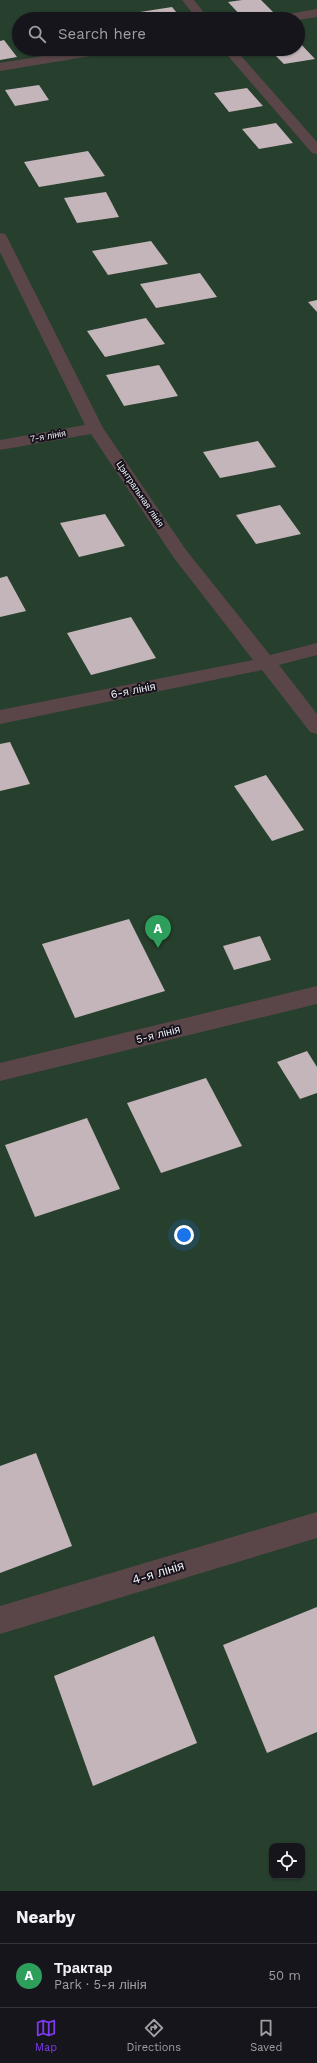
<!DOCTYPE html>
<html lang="en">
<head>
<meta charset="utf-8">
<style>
  body { margin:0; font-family:"Work Sans",sans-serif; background:#201e25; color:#f1f3f6 }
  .controls { position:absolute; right:12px; bottom:12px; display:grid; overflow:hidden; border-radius:8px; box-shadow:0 1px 3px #0004 }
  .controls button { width:36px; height:36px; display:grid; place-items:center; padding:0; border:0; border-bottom:1px solid #36343b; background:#17151c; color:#f1f3f6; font:20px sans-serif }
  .you { position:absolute; left:184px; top:1235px; width:14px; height:14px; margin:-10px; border:3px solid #fff; border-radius:50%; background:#1a73e8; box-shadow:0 0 0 6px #1a73e833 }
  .badge { display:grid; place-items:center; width:26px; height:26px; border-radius:50%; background:#7c3aed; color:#fff; font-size:13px; font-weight:700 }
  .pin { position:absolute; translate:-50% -33px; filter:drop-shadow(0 1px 2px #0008) }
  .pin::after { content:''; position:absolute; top:21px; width:14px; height:12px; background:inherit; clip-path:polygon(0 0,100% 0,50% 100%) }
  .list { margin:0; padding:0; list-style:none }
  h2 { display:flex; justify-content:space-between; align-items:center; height:52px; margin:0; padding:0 16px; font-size:17px }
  h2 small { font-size:13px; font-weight:400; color:#9e9fa3 }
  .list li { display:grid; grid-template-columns:26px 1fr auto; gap:12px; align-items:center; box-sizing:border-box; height:64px; padding:0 16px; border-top:1px solid #36343b }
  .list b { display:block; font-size:15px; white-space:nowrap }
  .list p { margin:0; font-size:13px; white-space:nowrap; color:#9e9fa3 }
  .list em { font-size:13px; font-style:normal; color:#9e9fa3 }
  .icon { flex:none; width:22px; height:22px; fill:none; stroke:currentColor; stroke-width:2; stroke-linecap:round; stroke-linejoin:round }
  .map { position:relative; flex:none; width:317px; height:1891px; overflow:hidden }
  .search { position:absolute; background:#17151c; box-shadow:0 1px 3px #0004; left:12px; right:12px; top:12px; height:44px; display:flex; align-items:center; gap:10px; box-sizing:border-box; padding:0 14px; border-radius:22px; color:#9e9fa3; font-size:15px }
  .sheet { height:116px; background:#17151c }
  nav { display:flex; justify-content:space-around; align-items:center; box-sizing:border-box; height:56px; border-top:1px solid #36343b; background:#17151c; font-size:11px; color:#9e9fa3 }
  nav a { display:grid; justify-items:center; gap:2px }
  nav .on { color:#7c3aed }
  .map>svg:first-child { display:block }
  .green { fill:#273f2d; fill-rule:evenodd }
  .building { fill:#c4b5ba }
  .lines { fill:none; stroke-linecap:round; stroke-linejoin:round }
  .minor { fill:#5a4649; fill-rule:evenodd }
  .labels { text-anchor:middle; stroke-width:4; stroke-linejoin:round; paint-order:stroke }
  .far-street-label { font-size:9px; fill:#f1eff5; stroke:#16131c }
  .street-label { font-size:11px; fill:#f1eff5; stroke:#16131c }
  .near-street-label { font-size:13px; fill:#f1eff5; stroke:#16131c }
</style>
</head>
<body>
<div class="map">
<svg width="317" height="1891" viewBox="0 0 317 1891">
  <rect width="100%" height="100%" fill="#1f1c26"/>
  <!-- green -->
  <path class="green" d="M0,0H317V1891H0ZM19,19H298V49H19ZM272,1846H302V1876H272Z"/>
  <!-- building -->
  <g class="building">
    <polygon points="242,0 261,0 274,13 243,18 228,2"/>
    <polygon points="172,7 182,19 146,19 140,12"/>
    <polygon points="4,40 17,57 0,60 0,41"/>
    <polygon points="298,41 315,59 284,64 269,49 298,49"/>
    <polygon points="39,85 49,100 15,106 5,90"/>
    <polygon points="247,88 263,106 229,112 214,93"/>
    <polygon points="276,123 293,143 259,149 242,129"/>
    <polygon points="88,151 105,176 39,187 24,162"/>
    <polygon points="106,192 119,217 77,223 64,198"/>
    <polygon points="151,241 168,264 108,275 92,251"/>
    <polygon points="200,273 217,297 156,308 140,284"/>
    <polygon points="317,300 317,312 308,302"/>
    <polygon points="146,318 165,344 105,357 87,331"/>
    <polygon points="159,365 178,396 124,406 106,375"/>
    <polygon points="258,441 276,467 220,478 203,452"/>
    <polygon points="280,505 301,534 256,544 236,515"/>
    <polygon points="105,514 125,546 79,557 60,523"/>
    <polygon points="7,576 26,611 0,617 0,578"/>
    <polygon points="131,617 156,658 91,675 67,633"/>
    <polygon points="10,742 30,784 0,791 0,744"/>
    <polygon points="266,775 304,830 272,841 234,786"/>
    <polygon points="129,919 165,991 75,1018 42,944"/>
    <polygon points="260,936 271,960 234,970 223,946"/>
    <polygon points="307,1051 317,1067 317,1093 300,1099 277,1062"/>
    <polygon points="206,1078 242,1146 161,1173 127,1103"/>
    <polygon points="87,1118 120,1189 35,1217 5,1145"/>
    <polygon points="36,1453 72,1546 0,1573 0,1466"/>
    <polygon points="317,1607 317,1732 267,1753 223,1645"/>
    <polygon points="154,1636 197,1743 93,1786 54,1676"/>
  </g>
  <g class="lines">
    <!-- minor -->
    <g class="minor">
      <polygon points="182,0 194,0 209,19 197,19"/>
      <polygon points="317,9 317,17 298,20 277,19 283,15"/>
      <polygon points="86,49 115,49 109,53 0,71 0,63"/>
      <polygon points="222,49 235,49 317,142 317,154 312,153"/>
      <polygon points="0,233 5,234 7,237 103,428 186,550 270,655 317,643 317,655 279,665 317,714 317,734 310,732 262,670 0,724 0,710 253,660 174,558 91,434 0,450 0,440 85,425 0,252"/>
      <polygon points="317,986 317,1004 0,1081 0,1063"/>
      <polygon points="317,1512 317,1538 0,1634 0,1606"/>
    </g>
  </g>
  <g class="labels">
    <!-- far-street labels -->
    <g class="far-street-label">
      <text transform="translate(48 436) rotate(-10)" y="3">7-я лінія</text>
      <text transform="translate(140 494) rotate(56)" y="3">Цэнтральная лінія</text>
    </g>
    <!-- street labels -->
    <g class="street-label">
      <text transform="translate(133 690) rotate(-11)" y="4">6-я лінія</text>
      <text transform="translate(158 1034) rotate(-14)" y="4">5-я лінія</text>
    </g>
    <!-- near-street labels -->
    <g class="near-street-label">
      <text transform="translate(158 1572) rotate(-17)" y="5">4-я лінія</text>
    </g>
  </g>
</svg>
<div class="controls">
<button><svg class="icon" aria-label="locate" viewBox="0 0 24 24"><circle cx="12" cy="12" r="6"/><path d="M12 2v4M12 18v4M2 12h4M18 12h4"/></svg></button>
</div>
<div class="you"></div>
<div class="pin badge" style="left:158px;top:948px;background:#2e9e5b">A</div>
<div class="search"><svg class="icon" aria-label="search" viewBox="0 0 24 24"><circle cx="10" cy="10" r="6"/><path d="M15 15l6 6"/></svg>Search here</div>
</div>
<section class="sheet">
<h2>Nearby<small></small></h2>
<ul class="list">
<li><span class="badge" style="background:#2e9e5b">A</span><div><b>Трактар</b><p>Park · 5-я лінія</p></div><em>50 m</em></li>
</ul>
</section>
<nav>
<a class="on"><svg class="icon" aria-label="map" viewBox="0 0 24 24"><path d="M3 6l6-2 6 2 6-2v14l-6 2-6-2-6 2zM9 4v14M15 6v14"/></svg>Map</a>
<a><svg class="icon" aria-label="directions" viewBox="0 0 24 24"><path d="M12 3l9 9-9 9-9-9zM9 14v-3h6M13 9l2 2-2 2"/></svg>Directions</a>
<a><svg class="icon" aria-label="saved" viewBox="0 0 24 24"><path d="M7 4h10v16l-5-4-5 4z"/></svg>Saved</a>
</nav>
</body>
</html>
